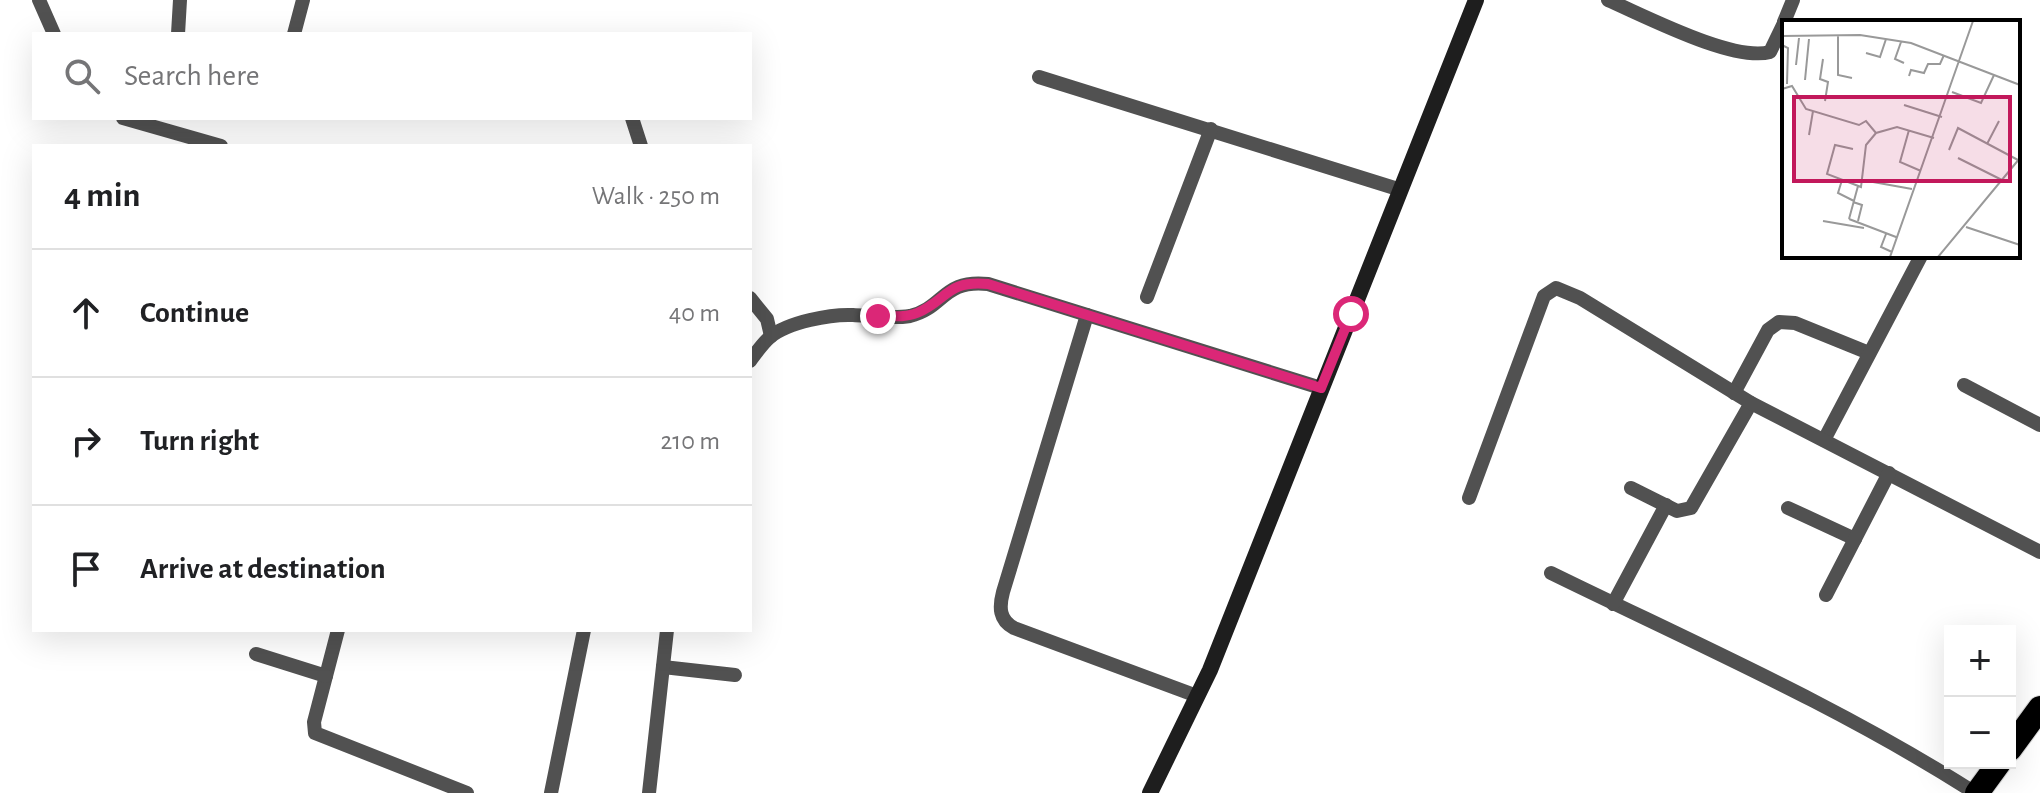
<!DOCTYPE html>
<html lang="en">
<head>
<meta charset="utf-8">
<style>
  body { margin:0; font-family:"Alegreya Sans",sans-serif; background:#f2f2f2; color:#202124 }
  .controls { position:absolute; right:24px; bottom:24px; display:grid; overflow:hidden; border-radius:0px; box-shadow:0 8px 32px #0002 }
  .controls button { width:72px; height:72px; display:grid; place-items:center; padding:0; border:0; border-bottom:2px solid #e0e0e0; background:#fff; color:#202124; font:40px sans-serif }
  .stop { position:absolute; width:24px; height:24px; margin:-18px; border:6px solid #db2777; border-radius:50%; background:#fff }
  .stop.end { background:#db2777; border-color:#fff; box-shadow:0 2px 8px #0008 }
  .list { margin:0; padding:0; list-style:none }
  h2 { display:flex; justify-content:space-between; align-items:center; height:104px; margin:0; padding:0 32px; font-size:34px }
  h2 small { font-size:26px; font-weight:400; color:#757577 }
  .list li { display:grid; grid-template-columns:52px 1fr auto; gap:24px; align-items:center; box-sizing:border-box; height:128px; padding:0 32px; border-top:2px solid #e0e0e0 }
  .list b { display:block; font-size:30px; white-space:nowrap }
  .list em { font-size:26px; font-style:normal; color:#757577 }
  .icon { flex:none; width:44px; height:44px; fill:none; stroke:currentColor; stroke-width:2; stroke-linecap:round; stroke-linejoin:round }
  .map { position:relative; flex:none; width:2040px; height:793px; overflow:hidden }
  .search { position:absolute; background:#fff; box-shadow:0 8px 32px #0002; left:32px; top:32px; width:720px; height:88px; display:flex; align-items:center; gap:20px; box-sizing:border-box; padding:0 28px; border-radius:0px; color:#757577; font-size:30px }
  .panel { position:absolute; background:#fff; box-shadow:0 8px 32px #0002; left:32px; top:144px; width:720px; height:488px; border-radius:0px }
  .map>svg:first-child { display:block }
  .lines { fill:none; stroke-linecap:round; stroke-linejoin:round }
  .highway-casing { stroke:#dbdbdb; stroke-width:26 }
  .street { stroke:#515151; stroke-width:14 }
  .secondary { stroke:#1e1e1e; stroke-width:16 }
  .highway { stroke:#000; stroke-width:24 }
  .route { stroke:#db2777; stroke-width:10 }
  .inset-road { fill:none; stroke:#999; stroke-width:2 }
  .view { fill:#c2185b; fill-opacity:0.15; stroke:#c2185b; stroke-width:4 }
  .inset-edge { fill:none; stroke:#000; stroke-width:4 }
</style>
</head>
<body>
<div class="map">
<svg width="2040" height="793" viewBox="0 0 2040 793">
  <rect width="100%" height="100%" fill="#fff"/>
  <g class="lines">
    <defs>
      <g id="highway">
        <polyline points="2010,749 2040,708"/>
        <polyline points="1977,793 1999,763"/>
      </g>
    </defs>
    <!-- highway casing -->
    <use href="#highway" class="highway-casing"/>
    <!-- street -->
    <g class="street">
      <polyline points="39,0 54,34"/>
      <path d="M1608,0C1645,16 1733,62 1770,52L1784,23"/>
      <polyline points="1784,22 1793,0"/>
      <polyline points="178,34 180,0"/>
      <polyline points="294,34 303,0"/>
      <polyline points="1039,77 1401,190"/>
      <polyline points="123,118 221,146"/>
      <polyline points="632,118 641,146"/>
      <polyline points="1147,297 1211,129"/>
      <polyline points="750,298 767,319 771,336"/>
      <path d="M1087,315L1003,592C999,607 999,620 1014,628L1197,696"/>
      <path d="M750,361C756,353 762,344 770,337C788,322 831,314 853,315C871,316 892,319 910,316C944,308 943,279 988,284L1321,388"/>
      <polyline points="1964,385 2040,425"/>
      <polyline points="1734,393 1768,330 1779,322 1795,323 1869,353"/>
      <polyline points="1824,440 1921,256"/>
      <polyline points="1631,488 1677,511 1691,508 1751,403"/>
      <polyline points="1469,498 1544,296 1556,288 1580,298 1751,403 2040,552"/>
      <polyline points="1788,508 1855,539"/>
      <path d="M1551,573C1694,643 1841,707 1975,793"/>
      <polyline points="1826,595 1889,473"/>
      <polyline points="1613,604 1666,505"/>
      <polyline points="338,630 314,722 315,733 467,793"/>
      <polyline points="256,654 326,676"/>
      <polyline points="663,667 735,675"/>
      <polyline points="551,793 584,630"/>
      <polyline points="649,793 667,630"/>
    </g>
    <!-- secondary -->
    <polyline class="secondary" points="1150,793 1210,670 1476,0"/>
    <!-- highway -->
    <use href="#highway" class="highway"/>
  </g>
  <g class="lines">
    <!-- route -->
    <path class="route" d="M878,316C890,316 905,318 917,313C948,300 946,280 988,284L1321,388L1351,314"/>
  </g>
  <!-- overview -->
  <g transform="translate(1782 20)">
    <rect width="238" height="238" fill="#fff"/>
    <path class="inset-road" d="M56,15V55L70,58M0,16L78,15L129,23L238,65M119,22L113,39L122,43M0,25L6,28L5,64M84,33L98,37L104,19M41,39L38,59L46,62L43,81M14,45L17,18M127,56L129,50L142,53L146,44H158L162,35M23,60L27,19M0,69L10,66L24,89L77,105L84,101L94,113M170,72L199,83L212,55M122,85L160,97M127,110L118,142L139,151M27,115L31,91M205,124L217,101M71,129L53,125L45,154L79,167L84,125L94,113L115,107L152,118M167,130L176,108L236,140M176,138L220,160M60,160L56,173L72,181M91,162L130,169M71,182L80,185L76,201M67,199L114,217M67,199L76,166M41,201L82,208M184,207L238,225M104,214L99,227L110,232M108,237L191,1M156,237L238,138"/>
    <path class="view" d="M12,77H228V161H12Z"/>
    <rect width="238" height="238" class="inset-edge"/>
  </g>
</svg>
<div class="controls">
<button>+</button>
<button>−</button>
</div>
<div class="stop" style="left:1351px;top:314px"></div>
<div class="stop end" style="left:878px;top:316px"></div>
<div class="search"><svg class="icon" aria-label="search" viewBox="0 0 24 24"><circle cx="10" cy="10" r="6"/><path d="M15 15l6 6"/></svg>Search here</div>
<section class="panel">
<h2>4 min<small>Walk · 250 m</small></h2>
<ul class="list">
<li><svg class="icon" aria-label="ahead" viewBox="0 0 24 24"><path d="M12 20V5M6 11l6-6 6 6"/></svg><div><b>Continue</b></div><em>40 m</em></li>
<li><svg class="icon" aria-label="right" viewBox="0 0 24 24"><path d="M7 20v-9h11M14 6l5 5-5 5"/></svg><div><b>Turn right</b></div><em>210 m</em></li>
<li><svg class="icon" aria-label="arrive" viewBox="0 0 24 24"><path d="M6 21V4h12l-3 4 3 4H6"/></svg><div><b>Arrive at destination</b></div></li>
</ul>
</section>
</div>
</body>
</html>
